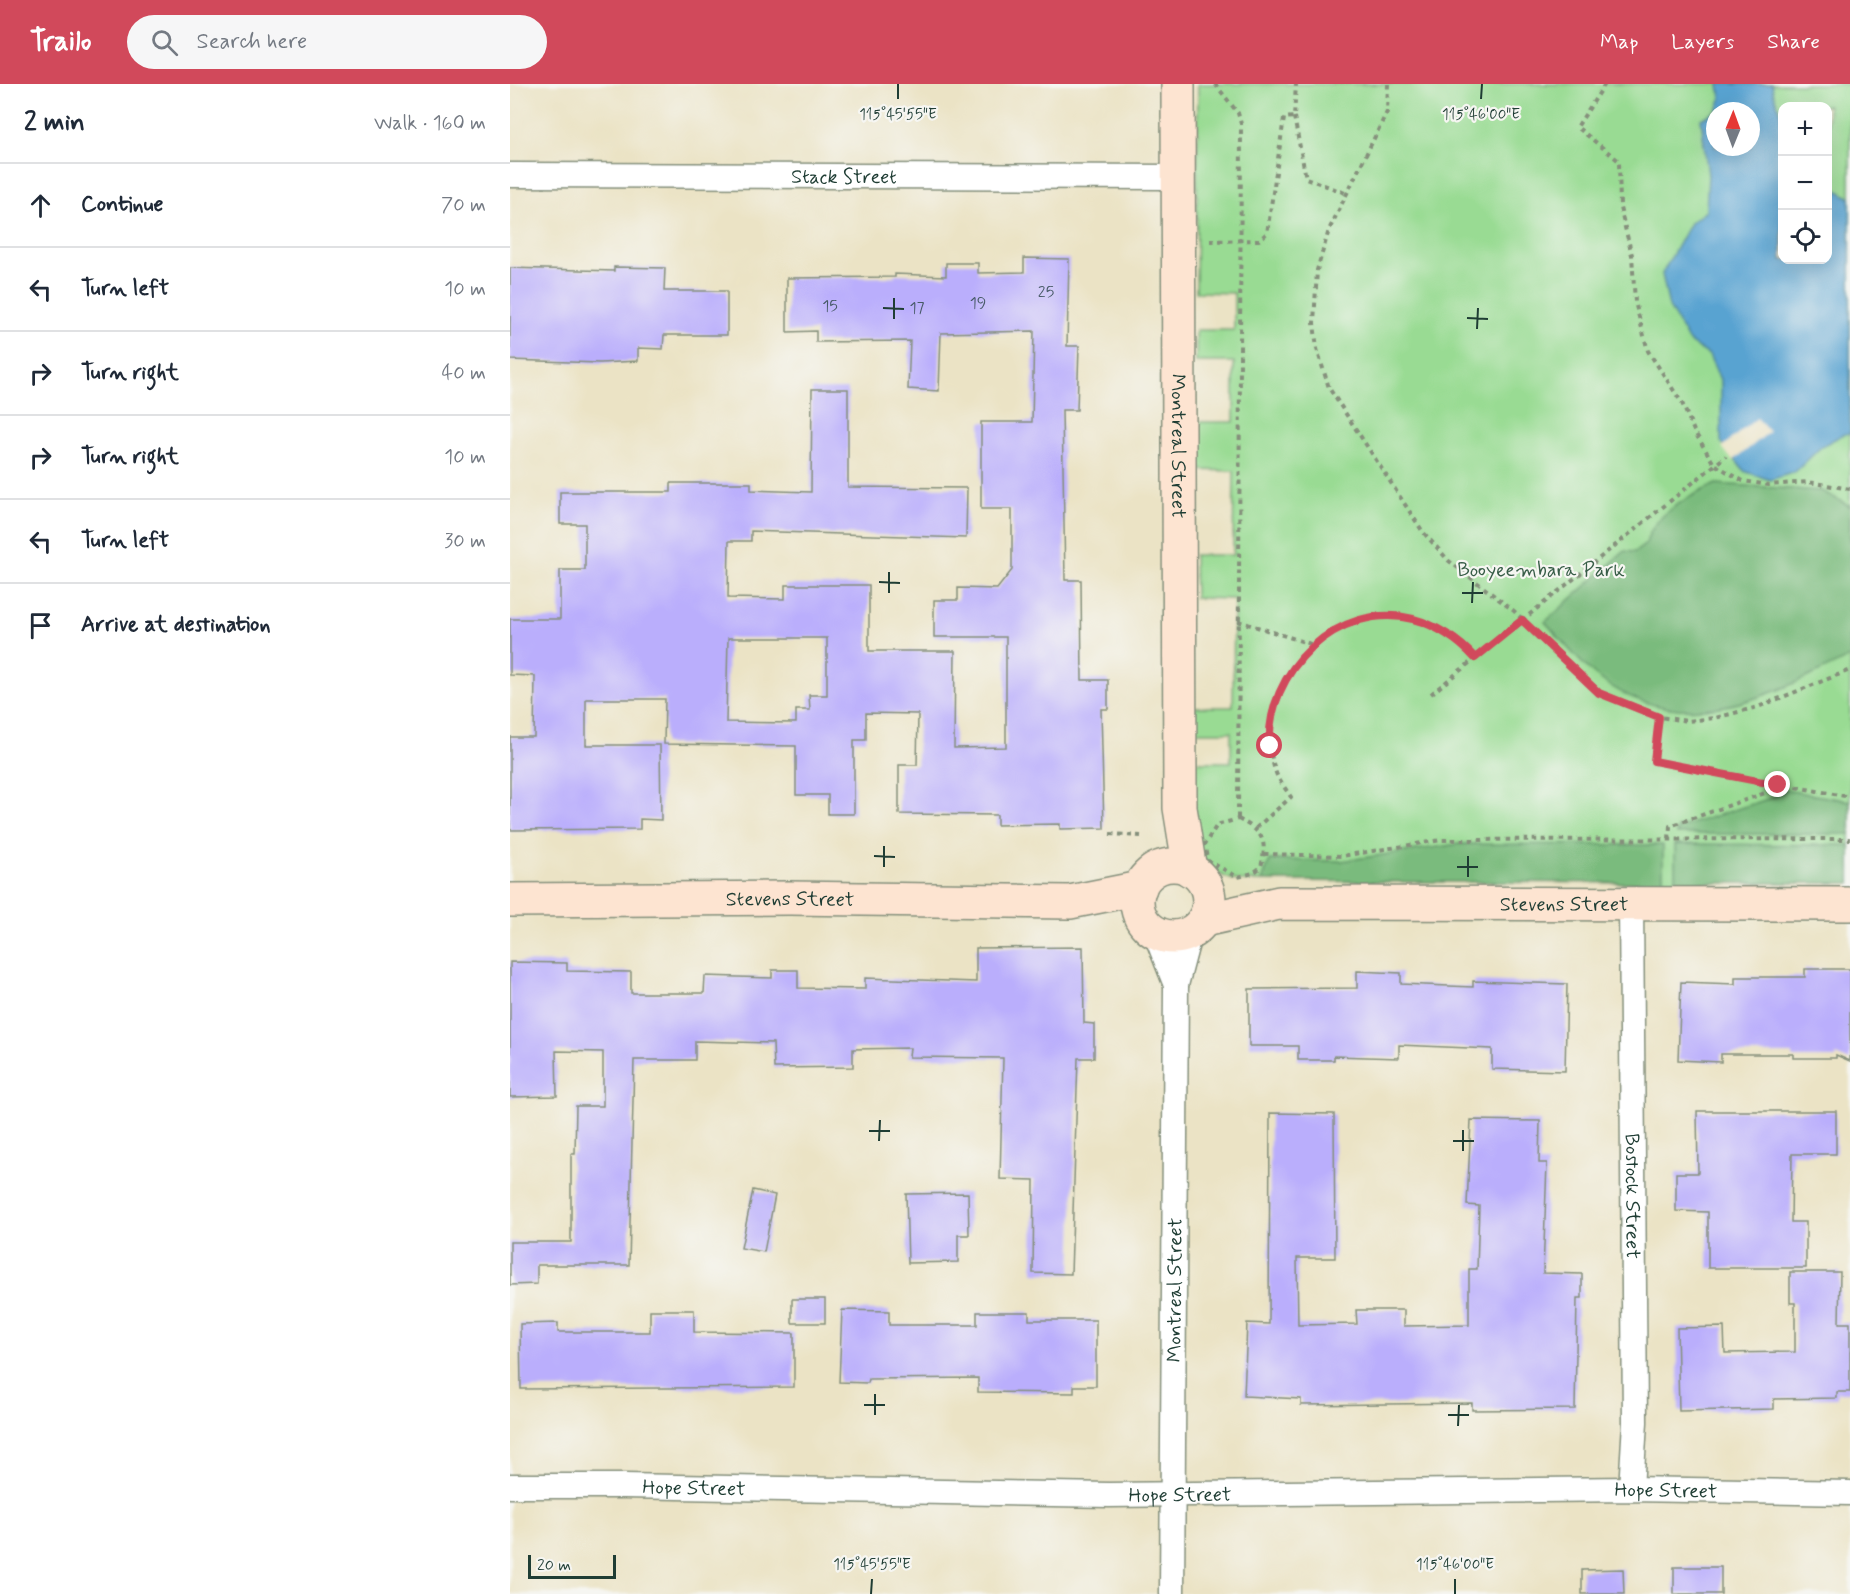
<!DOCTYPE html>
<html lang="en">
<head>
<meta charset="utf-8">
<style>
  body { margin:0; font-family:Mynerve,sans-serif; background:#f6f6f7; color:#1f2937 }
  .controls { position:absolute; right:18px; top:18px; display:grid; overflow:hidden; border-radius:12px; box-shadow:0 6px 24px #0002 }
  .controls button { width:54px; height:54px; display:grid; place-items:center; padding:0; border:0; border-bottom:2px solid #e0e1e3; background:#fff; color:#1f2937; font:30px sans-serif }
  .compass { position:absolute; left:1196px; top:18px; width:54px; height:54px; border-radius:50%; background:#fff; box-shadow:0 6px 24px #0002; rotate:1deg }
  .scale { position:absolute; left:18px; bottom:15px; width:88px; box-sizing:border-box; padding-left:6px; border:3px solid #1f3d34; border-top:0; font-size:16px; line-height:21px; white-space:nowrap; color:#1f3d34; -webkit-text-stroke:4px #f6f6f2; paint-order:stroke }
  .stop { position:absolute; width:18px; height:18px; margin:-14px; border:4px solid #d1495b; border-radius:50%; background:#fff }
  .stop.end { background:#d1495b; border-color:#fff; box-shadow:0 2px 6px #0008 }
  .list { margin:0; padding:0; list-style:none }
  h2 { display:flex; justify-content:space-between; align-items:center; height:78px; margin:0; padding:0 24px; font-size:26px }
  h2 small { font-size:20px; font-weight:400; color:#747a83 }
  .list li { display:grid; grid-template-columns:39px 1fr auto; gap:18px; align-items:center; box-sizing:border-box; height:84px; padding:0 24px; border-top:2px solid #e0e1e3 }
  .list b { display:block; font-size:22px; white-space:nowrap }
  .list em { font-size:20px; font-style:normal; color:#747a83 }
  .icon { flex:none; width:33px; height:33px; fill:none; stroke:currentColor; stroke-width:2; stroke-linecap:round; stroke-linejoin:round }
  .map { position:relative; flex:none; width:1340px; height:1510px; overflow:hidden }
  header { display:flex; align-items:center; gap:36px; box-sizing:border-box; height:84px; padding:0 30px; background:#d1495b; color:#fff }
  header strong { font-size:28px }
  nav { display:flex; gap:33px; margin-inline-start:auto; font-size:21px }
  .search { width:420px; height:54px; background:#f6f6f7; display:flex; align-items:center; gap:15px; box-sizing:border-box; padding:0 21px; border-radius:33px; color:#747a83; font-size:22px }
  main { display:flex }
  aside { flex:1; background:#fff }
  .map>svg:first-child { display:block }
  .green { fill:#99db93; stroke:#5c8c64; stroke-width:1.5; fill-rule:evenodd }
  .forest { fill:#7abb7d; stroke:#4c7c58; stroke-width:1.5 }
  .water { fill:#59a3d1; stroke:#3c7082; stroke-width:1.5 }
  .pier { fill:#ebe3c5 }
  .building { fill:#baaefc; fill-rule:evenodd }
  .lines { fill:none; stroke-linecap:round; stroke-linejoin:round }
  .street-casing { stroke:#85907c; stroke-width:27 }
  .secondary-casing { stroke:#85907c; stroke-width:36 }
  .path { stroke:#85907c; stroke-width:4; stroke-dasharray:4.5 4.5; stroke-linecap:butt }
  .street { stroke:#fff; stroke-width:24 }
  .secondary { stroke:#fde4d1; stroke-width:33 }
  .route { stroke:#d1495b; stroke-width:8 }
  .ticks { fill:none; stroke:#1f3d34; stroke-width:2 }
  .labels { text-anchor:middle; stroke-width:4.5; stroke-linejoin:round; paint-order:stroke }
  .number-label { font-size:16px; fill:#465966 }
  .street-label { font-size:20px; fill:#1f3d34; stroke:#f6f6f2 }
  .park-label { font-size:20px; fill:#375d47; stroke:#f6f6f2 }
  .ticks-label { font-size:15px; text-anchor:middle; fill:#1f3d34; stroke:#f6f6f2; stroke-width:4.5; stroke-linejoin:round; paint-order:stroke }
</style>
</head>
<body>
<header>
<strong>Trailo</strong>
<div class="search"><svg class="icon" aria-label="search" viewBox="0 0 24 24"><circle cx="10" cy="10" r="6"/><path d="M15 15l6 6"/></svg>Search here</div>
<nav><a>Map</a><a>Layers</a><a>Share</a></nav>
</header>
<main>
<aside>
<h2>2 min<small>Walk · 160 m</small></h2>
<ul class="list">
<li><svg class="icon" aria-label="ahead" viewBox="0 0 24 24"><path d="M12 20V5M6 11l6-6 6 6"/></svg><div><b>Continue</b></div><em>70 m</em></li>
<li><svg class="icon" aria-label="left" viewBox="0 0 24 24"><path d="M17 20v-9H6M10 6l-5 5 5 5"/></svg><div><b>Turn left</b></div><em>10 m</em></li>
<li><svg class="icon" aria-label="right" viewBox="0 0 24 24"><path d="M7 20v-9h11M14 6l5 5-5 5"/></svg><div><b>Turn right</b></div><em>40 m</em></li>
<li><svg class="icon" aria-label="right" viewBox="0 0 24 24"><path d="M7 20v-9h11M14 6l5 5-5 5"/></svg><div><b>Turn right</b></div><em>10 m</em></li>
<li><svg class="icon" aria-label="left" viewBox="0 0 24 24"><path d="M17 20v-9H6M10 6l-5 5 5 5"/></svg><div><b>Turn left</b></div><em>30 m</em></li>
<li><svg class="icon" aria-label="arrive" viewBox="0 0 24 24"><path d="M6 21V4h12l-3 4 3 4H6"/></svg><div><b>Arrive at destination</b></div></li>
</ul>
</aside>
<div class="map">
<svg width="1340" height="1510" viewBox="0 0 1340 1510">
  <rect width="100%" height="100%" fill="#f6f6f2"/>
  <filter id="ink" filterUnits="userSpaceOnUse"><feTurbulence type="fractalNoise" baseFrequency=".0167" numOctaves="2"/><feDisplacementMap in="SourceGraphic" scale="12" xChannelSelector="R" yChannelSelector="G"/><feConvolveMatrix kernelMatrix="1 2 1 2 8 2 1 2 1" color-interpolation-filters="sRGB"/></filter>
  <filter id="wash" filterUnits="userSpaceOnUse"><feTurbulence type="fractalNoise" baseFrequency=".008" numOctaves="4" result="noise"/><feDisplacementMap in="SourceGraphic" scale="24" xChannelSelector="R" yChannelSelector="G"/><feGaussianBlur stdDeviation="1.35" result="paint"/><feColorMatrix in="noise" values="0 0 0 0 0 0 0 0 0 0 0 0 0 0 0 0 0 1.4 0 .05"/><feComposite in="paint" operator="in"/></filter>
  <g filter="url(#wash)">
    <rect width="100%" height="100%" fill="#ebe3c5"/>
    <!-- green -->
    <path class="green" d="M688,0H1340V799L729,797C670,786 685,725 684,678H721V648H684L685,623H723L724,515L685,514L684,471H723L724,387L685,386L686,338H724V278H686V246H724V209L686,208ZM1272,22H1318V176H1272ZM1205,27H1241V63H1205Z"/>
    <!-- forest -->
    <g class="forest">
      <path d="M1206,400L1312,407L1340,422V573C1257,613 1173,657 1089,594C1069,579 1052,556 1035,538L1115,467L1125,468L1136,460C1142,430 1180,412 1206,400Z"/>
      <polygon points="1275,706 1340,717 1340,750 1166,750 1168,744 1264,713"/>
      <polygon points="949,760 1153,761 1153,799 752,797 760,776 831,777"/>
      <polygon points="1165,760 1340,761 1340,799 1165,799"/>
    </g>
    <!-- water -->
    <path class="water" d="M1209,0H1262C1264,22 1275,24 1270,50L1272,53V176H1318V93L1327,106L1340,114V349L1332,351L1312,362L1285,388L1260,396L1234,387L1211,358V298L1199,271L1179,258L1159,223L1152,190L1180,139L1196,127L1198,91L1191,35L1205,28V63H1241V27H1207L1211,15Z"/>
    <!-- pier -->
    <polygon class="pier" points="1247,334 1259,348 1223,377 1212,363"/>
    <g id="blocks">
      <!-- building -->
      <g class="building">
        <path d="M514,174L559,175L557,262H569L567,326H552L555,496H571L572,596H598V625H591L594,744L550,745V740L487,741V731L389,730V681H407L408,630L356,629V656H344V730H318V711H286V662L154,660L155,615H76V661H150L151,736L130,735V745L0,746V653H24L25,592L0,591V535H50V486H75V440H50V408H161V399H241V406L301,408L302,305H338V403L457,404L456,454L241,447V457H219L218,514L275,515V501H359V567H445L444,664L496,663V553H424V516H448V504L487,505L502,486V425H471V338H522L524,247L431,249L429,307L398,305L400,257L306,258V247L277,248V194L385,193V190L436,192V179H468V189L514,188ZM218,554H317V611H299L300,626H286V639L216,638Z"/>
        <polygon points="104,183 155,184 154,207 217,207 217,251 154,251 153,265 128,264 128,277 90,279 0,276 0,184 104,187"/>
        <polygon points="573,863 574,939 584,940 584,974 568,974 561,1190 523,1189 524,1096 490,1095 493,974 399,973 400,964 343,965 343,983 264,984 263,959 185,957 185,976 124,976 119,1181 27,1181 27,1200 0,1201 0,1158 61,1158 61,1070 65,1070 66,1022 93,1022 93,968 46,967 47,1012 0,1013 0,878 57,879 57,887 121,888 121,909 194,909 195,892 262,894 262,886 288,886 288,904 355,905 355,894 466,898 466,864"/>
        <polygon points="1295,885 1340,885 1340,977 1326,971 1326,974 1283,974 1283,970 1211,970 1211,978 1168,976 1171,898 1225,900 1225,893 1295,893"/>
        <polygon points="847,887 891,889 891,900 963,903 963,897 1057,900 1055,987 982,985 982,965 889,961 889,974 824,972 824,976 788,976 788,962 739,962 739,905 847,904"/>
        <polygon points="1187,1027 1326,1027 1326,1070 1282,1070 1281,1138 1296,1138 1296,1184 1198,1184 1198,1128 1166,1127 1166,1089 1188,1089"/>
        <polygon points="760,1029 824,1030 825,1174 787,1174 788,1241 847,1240 846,1226 894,1226 894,1242 959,1241 959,1185 967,1185 969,1122 957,1121 961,1036 1030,1037 1029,1079 1037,1079 1033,1189 1072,1190 1072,1214 1067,1214 1065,1325 962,1326 962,1319 791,1321 791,1315 734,1312 737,1239 759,1240"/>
        <polygon points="243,1106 265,1111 254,1168 231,1164"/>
        <polygon points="458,1109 459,1151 448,1151 448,1178 398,1179 396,1110"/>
        <polygon points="1280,1188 1330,1188 1329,1239 1340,1239 1340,1308 1327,1308 1327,1314 1264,1315 1264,1325 1169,1327 1167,1244 1214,1243 1215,1269 1285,1268 1285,1219 1280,1219"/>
        <rect x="282" y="1215" width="33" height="24"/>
        <polygon points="140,1226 184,1226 184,1248 284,1249 284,1303 11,1305 10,1240 48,1239 48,1248 140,1248"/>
        <polygon points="332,1226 379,1227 379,1241 467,1241 467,1228 519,1228 519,1236 586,1236 586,1302 564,1302 564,1309 468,1308 468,1294 359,1295 358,1299 329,1298"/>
        <rect x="1164" y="1483" width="47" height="27"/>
        <polygon points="1113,1485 1114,1510 1072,1510 1072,1486"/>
      </g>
    </g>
  </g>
  <g filter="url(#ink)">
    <use href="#blocks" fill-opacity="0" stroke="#85907c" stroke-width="1.5"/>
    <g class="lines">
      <defs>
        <g id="street">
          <path id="s1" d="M0,91L668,93"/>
          <path id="s2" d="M1121,818L1125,1338L1121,1405"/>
          <polyline points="645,848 666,901"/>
          <path id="s3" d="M0,1402H114L599,1411L1121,1405L1340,1409"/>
          <path id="s4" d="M662,1510L666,901L680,848"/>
        </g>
        <g id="secondary">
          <path id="s5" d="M668,0L670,724L680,786"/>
          <circle cx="663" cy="817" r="36"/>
          <path id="s6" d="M0,816L280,814L560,818L630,804"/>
          <path id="s7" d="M694,836L769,819L1340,820"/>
        </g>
      </defs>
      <!-- street casing -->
      <use href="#street" class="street-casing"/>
      <!-- secondary casing -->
      <use href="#secondary" class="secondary-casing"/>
      <!-- path -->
      <g class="path">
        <polyline points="705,0 728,29 731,40 728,735"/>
        <polyline points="878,0 877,28 819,146 807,186 804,239 807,265 819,304 913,448 939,477 1004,527 1089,609 1149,633 1178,637 1205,634 1248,623 1340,586"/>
        <polyline points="1095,0 1067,43 1109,77 1110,124 1122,171 1125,218 1138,267 1172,319 1184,347 1204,380 1233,397 1259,401 1298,398 1340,405"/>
        <polyline points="784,33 796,94 835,109"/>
        <polyline points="700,157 749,156 757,149 774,34 784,33 786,0"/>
        <polyline points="728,537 804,561"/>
        <polyline points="921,610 1216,372"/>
        <polyline points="1149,633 1144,677 1340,713"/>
        <path d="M728,735C752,747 758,755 751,783L743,789L728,793L698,777L694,761L707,741Z"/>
        <path d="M746,744L781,713C776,705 769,697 766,689C737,609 817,514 903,535C926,540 949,556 965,574"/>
        <polyline points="600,750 631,752"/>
        <polyline points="1159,755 1160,742 1258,708 1268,701"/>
        <polyline points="754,770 832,772 931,756 1340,755"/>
      </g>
      <!-- street -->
      <use href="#street" class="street"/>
      <!-- secondary -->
      <use href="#secondary" class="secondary"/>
    </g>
  </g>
  <g class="lines" filter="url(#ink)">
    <!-- route -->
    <path class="route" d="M760,662C755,588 828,516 903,535C926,541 949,556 965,574L1012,536L1089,609L1149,633L1144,677L1268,701"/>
  </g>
  <!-- ticks -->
  <path class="ticks" d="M388,15V0M971,15L972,0M373,224L394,225M957,234L978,235M384,235V214M967,245L968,224M369,498L390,499M379,509V488M952,509H973M962,519L963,498M364,772L385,773M374,783V762M947,783H968M958,793V772M359,1047H380M369,1057L370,1036M943,1057H964M953,1067V1046M354,1321H375M365,1331V1310M938,1331H959M948,1342L949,1321M361,1510L362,1495M945,1510V1495"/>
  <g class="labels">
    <!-- number labels -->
    <g class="number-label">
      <text x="536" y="213">25</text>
      <text x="468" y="224">19</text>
      <text x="320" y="227">15</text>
      <text x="407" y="229">17</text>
    </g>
    <!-- street labels -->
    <g class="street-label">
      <text dy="7" stroke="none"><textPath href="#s1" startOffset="334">Stack Street</textPath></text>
      <text dy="7" stroke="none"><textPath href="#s5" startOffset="362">Montreal Street</textPath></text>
      <text dy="7" stroke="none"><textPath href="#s6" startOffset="280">Stevens Street</textPath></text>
      <text dy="7" stroke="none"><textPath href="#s7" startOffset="362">Stevens Street</textPath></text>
      <text dy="7" stroke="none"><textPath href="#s2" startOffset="294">Bostock Street</textPath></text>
      <text dy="7" stroke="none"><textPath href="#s4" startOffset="304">Montreal Street</textPath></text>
      <text dy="7" stroke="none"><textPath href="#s3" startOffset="184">Hope Street</textPath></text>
      <text dy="7" stroke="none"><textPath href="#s3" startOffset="1156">Hope Street</textPath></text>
      <text dy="7" stroke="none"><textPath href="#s3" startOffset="670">Hope Street</textPath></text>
    </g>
    <!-- park labels -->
    <g class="park-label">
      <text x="1031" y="492">Booyeembara Park</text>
    </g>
  </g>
  <g class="ticks-label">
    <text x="388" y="35">115°45'55"E</text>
    <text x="971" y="35">115°46'00"E</text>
    <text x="362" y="1485">115°45'55"E</text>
    <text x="945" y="1485">115°46'00"E</text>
  </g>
</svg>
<div class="controls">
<button>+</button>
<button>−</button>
<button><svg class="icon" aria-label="locate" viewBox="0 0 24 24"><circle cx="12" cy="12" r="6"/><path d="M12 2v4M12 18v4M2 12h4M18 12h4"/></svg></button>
</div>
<svg class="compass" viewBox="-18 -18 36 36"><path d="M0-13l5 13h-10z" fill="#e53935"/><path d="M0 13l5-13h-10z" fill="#747a83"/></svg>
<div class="scale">20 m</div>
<div class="stop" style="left:760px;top:662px"></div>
<div class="stop end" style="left:1268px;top:701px"></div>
</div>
</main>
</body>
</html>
